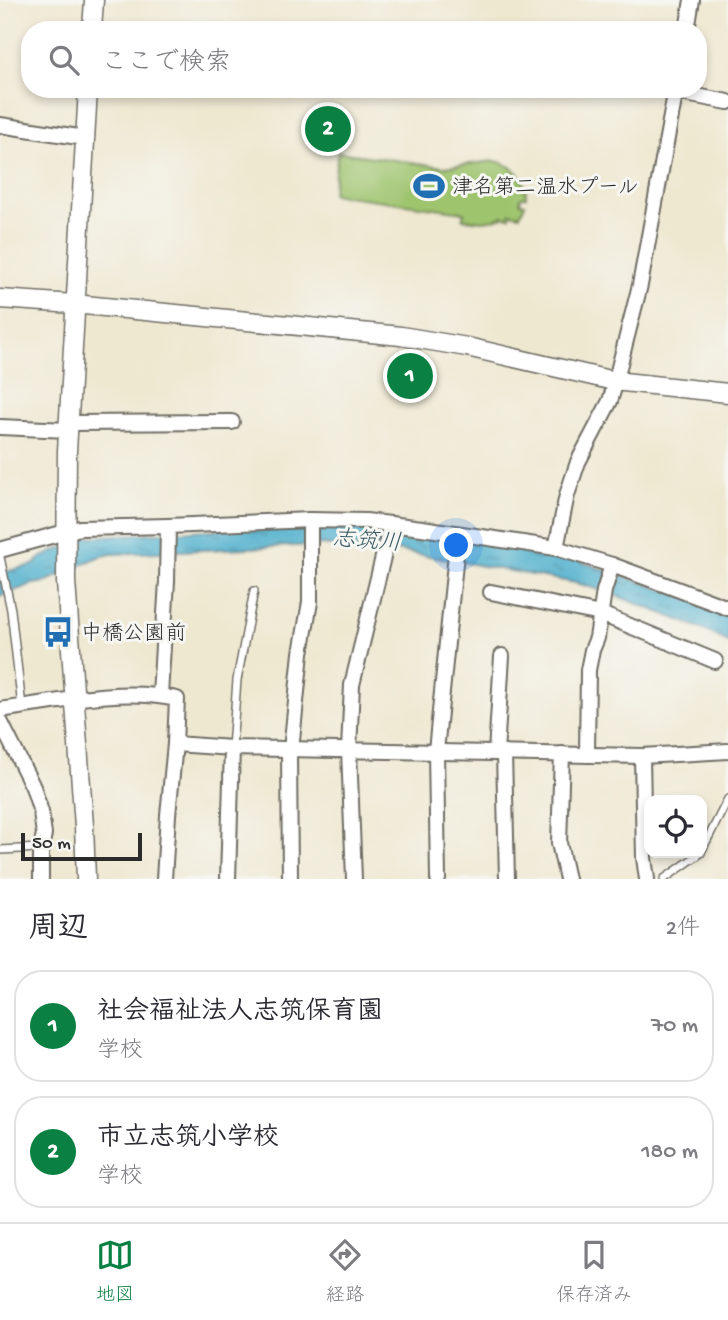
<!DOCTYPE html>
<html lang="ja">
<head>
<meta charset="utf-8">
<style>
  body { margin:0; font-family:"Gochi Hand","Klee One",sans-serif; background:#f7f7f7; color:#2b2b33 }
  .controls { position:absolute; right:21px; bottom:21px; display:grid; overflow:hidden; border-radius:14px; box-shadow:0 4px 10px #0003 }
  .controls button { width:63px; height:63px; display:grid; place-items:center; padding:0; border:0; border-bottom:2px solid #e1e1e2; background:#fff; color:#2b2b33; font:35px sans-serif }
  .scale { position:absolute; left:21px; bottom:18px; width:121px; box-sizing:border-box; padding-left:7px; border:4px solid #2b2b2b; border-top:0; font-size:19px; line-height:24px; white-space:nowrap; color:#2b2b2b; -webkit-text-stroke:5px #f6f6f2; paint-order:stroke }
  .you { position:absolute; left:457px; top:546px; width:24px; height:24px; margin:-18px; border:5px solid #fff; border-radius:50%; background:#1a73e8; box-shadow:0 0 0 10px #1a73e833 }
  .badge { display:grid; place-items:center; width:46px; height:46px; border-radius:50%; background:#0b8043; color:#fff; font-size:23px; font-weight:700 }
  .pin { position:absolute; translate:-50% -50%; border:4px solid #fff; box-shadow:0 2px 7px #0006 }
  .list { margin:0; padding:0; list-style:none }
  h2 { display:flex; justify-content:space-between; align-items:center; height:91px; margin:0; padding:0 28px; font-size:30px }
  h2 small { font-size:23px; font-weight:400; color:#7c7c81 }
  .list li { display:grid; grid-template-columns:46px 1fr auto; gap:21px; align-items:center; box-sizing:border-box; height:112px; margin:0 14px 14px; padding:0 14px; border:2px solid #e1e1e2; border-radius:28px }
  .list b { display:block; font-size:26px; white-space:nowrap }
  .list p { margin:0; font-size:23px; white-space:nowrap; color:#7c7c81 }
  .list em { font-size:23px; font-style:normal; color:#7c7c81 }
  .icon { flex:none; width:38px; height:38px; fill:none; stroke:currentColor; stroke-width:2; stroke-linecap:round; stroke-linejoin:round }
  .map { position:relative; flex:none; width:728px; height:879px; overflow:hidden }
  .search { position:absolute; background:#fff; box-shadow:0 4px 10px #0003; left:21px; right:21px; top:21px; height:77px; display:flex; align-items:center; gap:18px; box-sizing:border-box; padding:0 24px; border-radius:28px; color:#7c7c81; font-size:26px }
  .sheet { height:343px; background:#fff }
  nav { display:flex; justify-content:space-around; align-items:center; box-sizing:border-box; height:98px; border-top:2px solid #e1e1e2; background:#fff; font-size:19px; color:#7c7c81 }
  nav a { display:grid; justify-items:center; gap:4px }
  nav .on { color:#0b8043 }
  .map>svg:first-child { display:block }
  .grass { fill:#9fc46e; stroke:#65784c; stroke-width:2 }
  .water { fill:url(#water-ripples); stroke:#3c6d7c; stroke-width:2 }
  .lines { fill:none; stroke-linecap:round; stroke-linejoin:round }
  .service-casing { stroke:#706d65; stroke-width:10 }
  .minor-casing { stroke:#706d65; stroke-width:18 }
  .tertiary-casing { stroke:#706d65; stroke-width:21 }
  .service { stroke:#fff; stroke-width:7 }
  .minor { stroke:#fff; stroke-width:14 }
  .tertiary { stroke:#fff; stroke-width:18 }
  .labels { text-anchor:middle; stroke-width:6; stroke-linejoin:round; paint-order:stroke }
  .poi-label { font-size:21px; fill:#2b2b2b; stroke:#f6f6f2; text-anchor:start }
  .water-label { font-size:23px; font-style:italic; fill:#375963; stroke:#f6f6f2 }
</style>
</head>
<body>
<div class="map">
<svg width="728" height="879" viewBox="0 0 728 879">
  <defs>
    <pattern id="water-ripples" width="26" height="14" patternUnits="userSpaceOnUse" patternTransform="scale(1.75)"><rect width="26" height="14" fill="#4dafcc"/><path d="M2 4q2-2 4 0t4 0M15 11q2-2 4 0t4 0" fill="none" stroke="#408fa6"/></pattern>
  </defs>
  <rect width="100%" height="100%" fill="#f6f6f2"/>
  <filter id="ink" filterUnits="userSpaceOnUse"><feTurbulence type="fractalNoise" baseFrequency=".0143" numOctaves="2"/><feDisplacementMap in="SourceGraphic" scale="14" xChannelSelector="R" yChannelSelector="G"/><feConvolveMatrix kernelMatrix="1 2 1 2 8 2 1 2 1" color-interpolation-filters="sRGB"/></filter>
  <filter id="wash" filterUnits="userSpaceOnUse"><feTurbulence type="fractalNoise" baseFrequency=".00686" numOctaves="4" result="noise"/><feDisplacementMap in="SourceGraphic" scale="28" xChannelSelector="R" yChannelSelector="G"/><feGaussianBlur stdDeviation="1.57" result="paint"/><feColorMatrix in="noise" values="0 0 0 0 0 0 0 0 0 0 0 0 0 0 0 0 0 1.4 0 .05"/><feComposite in="paint" operator="in"/></filter>
  <g filter="url(#wash)">
    <rect width="100%" height="100%" fill="#efe8d1"/>
    <!-- grass -->
    <path class="grass" d="M338,152L444,167L495,161C513,164 527,179 526,197H521L520,203L525,204L520,215L510,213V217L502,216V218L497,217V219L482,221L463,219L464,212L332,194Z"/>
    <!-- water -->
    <polygon class="water" points="315,524 367,525 556,553 728,612 728,642 700,628 607,592 576,583 390,549 316,545 111,554 98,557 45,582 33,584 0,596 0,573 33,565 42,557 86,537"/>
  </g>
  <g filter="url(#ink)">
    <g class="lines">
      <defs>
        <g id="service">
          <polyline points="0,557 11,610 22,707"/>
          <polyline points="232,748 237,680 254,591"/>
          <polyline points="0,850 41,848"/>
          <polyline points="702,850 728,799"/>
          <polyline points="664,879 701,853"/>
        </g>
        <g id="minor">
          <polyline points="687,30 692,0"/>
          <polyline points="675,92 728,102"/>
          <polyline points="0,125 85,138"/>
          <polyline points="68,423 232,422"/>
          <polyline points="0,427 68,430"/>
          <polyline points="556,548 567,495 578,462 610,401 613,391 640,285 676,89"/>
          <polyline points="0,550 80,528 168,526 310,520 366,521 422,528 556,548 612,565 728,608"/>
          <polyline points="491,592 601,614 715,661"/>
          <polyline points="160,695 167,581 168,526"/>
          <path d="M0,710C58,702 119,687 177,699L175,744L232,748L642,756L728,751"/>
          <polyline points="0,721 33,787 41,812 44,834 41,848 41,879"/>
          <polyline points="289,750 290,879"/>
          <polyline points="291,750 301,653 310,602 310,520"/>
          <polyline points="496,753 502,656"/>
          <polyline points="504,753 507,879"/>
          <polyline points="562,754 559,843 567,879"/>
          <polyline points="587,755 588,670 592,650 597,638 604,591 612,565"/>
          <polyline points="642,756 644,858 647,879"/>
          <polyline points="164,879 168,815 175,744"/>
          <polyline points="228,879 232,748"/>
          <polyline points="354,879 349,750 352,685 391,524"/>
          <polyline points="438,879 436,751 458,534"/>
        </g>
        <g id="tertiary">
          <polyline points="92,30 94,0"/>
          <polyline points="0,299 74,304 401,336 467,347 614,381 728,393"/>
          <polyline points="86,879 84,826 66,582 67,451 88,89"/>
        </g>
      </defs>
      <!-- service casing -->
      <use href="#service" class="service-casing"/>
      <!-- minor casing -->
      <use href="#minor" class="minor-casing"/>
      <!-- tertiary casing -->
      <use href="#tertiary" class="tertiary-casing"/>
      <!-- service -->
      <use href="#service" class="service"/>
      <!-- minor -->
      <use href="#minor" class="minor"/>
      <!-- tertiary -->
      <use href="#tertiary" class="tertiary"/>
    </g>
  </g>
  <!-- icons -->
  <defs>
    <symbol id="stadium-bare" viewBox="-9 -9 18 18"><path d="M0-5a6.5 5 0 1 0 0 10a6.5 5 0 1 0 0-10ZM-3.5-1.8h7v3.6h-7Z" fill="#1f6fb2" stroke="#f6f6f2" stroke-width="2.5" paint-order="stroke"/></symbol>
    <symbol id="bus-bare" viewBox="-9 -9 18 18"><path d="M-5-6H5V4H4V6H2V4H-2V6H-4V4H-5ZM-3.5-4V0h7V-4ZM-3.5 1.2v1.5H-2V1.2ZM2 1.2v1.5H3.5V1.2Z" fill="#1f6fb2" stroke="#f6f6f2" stroke-width="2.5" paint-order="stroke"/></symbol>
  </defs>
  <g fill-rule="evenodd">
    <use href="#stadium-bare" x="407" y="164" width="44" height="44"/>
    <use href="#bus-bare" x="36" y="610" width="44" height="44"/>
  </g>
  <g class="labels">
    <!-- poi labels -->
    <g class="poi-label">
      <text x="452" y="193">津名第二温水プール</text>
      <text x="81" y="639">中橋公園前</text>
    </g>
    <!-- water labels -->
    <g class="water-label">
      <text transform="translate(367 539) rotate(4)" y="8">志筑川</text>
    </g>
  </g>
</svg>
<div class="controls">
<button><svg class="icon" aria-label="locate" viewBox="0 0 24 24"><circle cx="12" cy="12" r="6"/><path d="M12 2v4M12 18v4M2 12h4M18 12h4"/></svg></button>
</div>
<div class="scale">50 m</div>
<div class="you"></div>
<div class="pin badge" style="left:410px;top:376px">1</div>
<div class="pin badge" style="left:328px;top:129px">2</div>
<div class="search"><svg class="icon" aria-label="search" viewBox="0 0 24 24"><circle cx="10" cy="10" r="6"/><path d="M15 15l6 6"/></svg>ここで検索</div>
</div>
<section class="sheet">
<h2>周辺<small>2件</small></h2>
<ul class="list">
<li><span class="badge">1</span><div><b>社会福祉法人志筑保育園</b><p>学校</p></div><em>70 m</em></li>
<li><span class="badge">2</span><div><b>市立志筑小学校</b><p>学校</p></div><em>180 m</em></li>
</ul>
</section>
<nav>
<a class="on"><svg class="icon" aria-label="map" viewBox="0 0 24 24"><path d="M3 6l6-2 6 2 6-2v14l-6 2-6-2-6 2zM9 4v14M15 6v14"/></svg>地図</a>
<a><svg class="icon" aria-label="directions" viewBox="0 0 24 24"><path d="M12 3l9 9-9 9-9-9zM9 14v-3h6M13 9l2 2-2 2"/></svg>経路</a>
<a><svg class="icon" aria-label="saved" viewBox="0 0 24 24"><path d="M7 4h10v16l-5-4-5 4z"/></svg>保存済み</a>
</nav>
</body>
</html>
